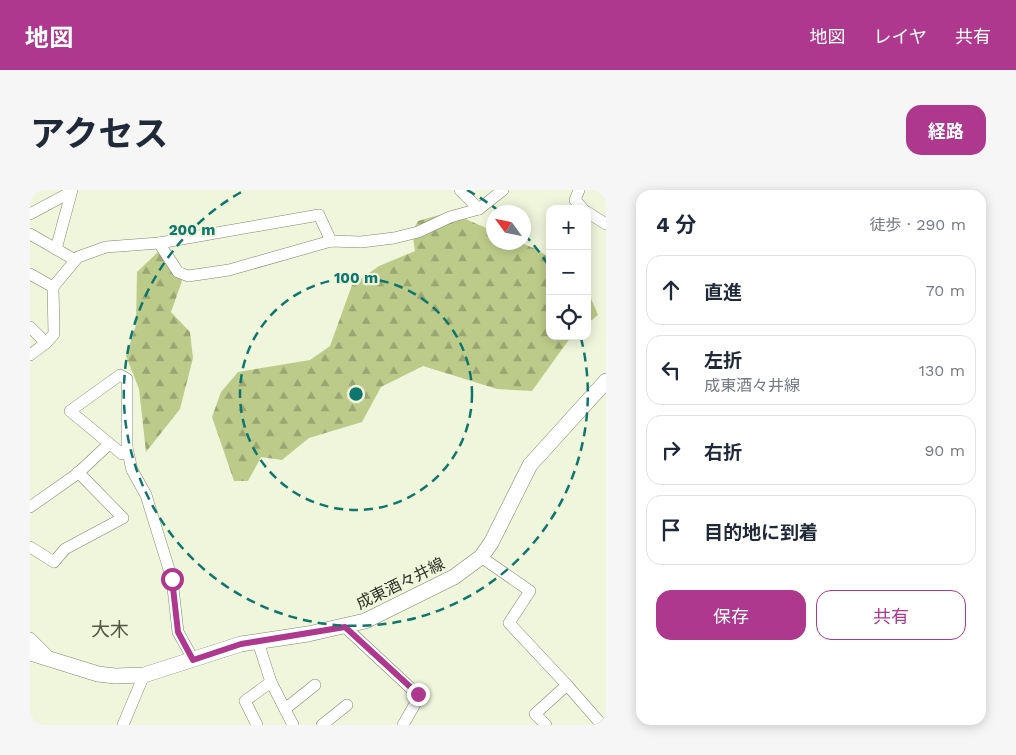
<!DOCTYPE html>
<html lang="ja">
<head>
<meta charset="utf-8">
<style>
  body { margin:0; font-family:"Work Sans","Noto Sans JP",sans-serif; background:#f6f6f7; color:#1f2937 }
  .controls { position:absolute; right:15px; top:15px; display:grid; overflow:hidden; border-radius:10px; box-shadow:0 2px 12px #0003 }
  .controls button { width:45px; height:45px; display:grid; place-items:center; padding:0; border:0; border-bottom:1px solid #e0e1e3; background:#fff; color:#1f2937; font:25px sans-serif }
  .compass { position:absolute; left:456px; top:15px; width:45px; height:45px; border-radius:50%; background:#fff; box-shadow:0 2px 12px #0003; rotate:303deg }
  .stop { position:absolute; width:15px; height:15px; margin:-11px; border:4px solid #af388f; border-radius:50%; background:#fff }
  .stop.end { background:#af388f; border-color:#fff; box-shadow:0 1px 5px #0008 }
  .list { margin:0; padding:0; list-style:none }
  h2 { display:flex; justify-content:space-between; align-items:center; height:65px; margin:0; padding:0 20px; font-size:21px }
  h2 small { font-size:16px; font-weight:400; color:#747a83 }
  .list li { display:grid; grid-template-columns:32px 1fr auto; gap:15px; align-items:center; box-sizing:border-box; height:70px; margin:0 10px 10px; padding:0 10px; border:1px solid #e0e1e3; border-radius:15px }
  .list b { display:block; font-size:19px; white-space:nowrap }
  .list p { margin:0; font-size:16px; white-space:nowrap; color:#747a83 }
  .list em { font-size:16px; font-style:normal; color:#747a83 }
  .actions { display:flex; gap:10px; padding:15px 20px }
  .actions a { flex:1; padding:11px 0; border:1px solid #af388f; border-radius:15px; text-align:center; font-size:18px; color:#af388f }
  .actions .main { background:#af388f; color:#fff }
  .icon { flex:none; width:28px; height:28px; fill:none; stroke:currentColor; stroke-width:2; stroke-linecap:round; stroke-linejoin:round }
  .map { position:relative; flex:none; width:576px; height:535px; overflow:hidden; border-radius:15px }
  header { display:flex; align-items:center; gap:30px; box-sizing:border-box; height:70px; padding:0 25px; background:#af388f; color:#fff }
  header strong { font-size:24px }
  nav { display:flex; gap:28px; margin-inline-start:auto; font-size:18px }
  .intro { display:flex; align-items:center; justify-content:space-between; box-sizing:border-box; height:120px; padding:0 30px }
  h1 { margin:0; font-size:35px }
  .button { padding:12px 22px; border-radius:15px; background:#af388f; color:#fff; font-size:18px; font-weight:700 }
  main { display:flex; gap:30px; padding:0 30px }
  aside { flex:1; background:#fff; border-radius:15px; box-shadow:0 2px 12px #0003 }
  .map>svg:first-child { display:block }
  .forest { fill:url(#forest-firs) }
  .lines { fill:none; stroke-linecap:round; stroke-linejoin:round }
  .minor-casing { stroke:#80866e; stroke-width:12 }
  .major-casing { stroke:#80866e; stroke-width:16 }
  .minor { stroke:#fff; stroke-width:11 }
  .major { stroke:#fff; stroke-width:15 }
  .route { stroke:#af388f; stroke-width:6 }
  .ring { fill:none; stroke:#0f766e; stroke-width:2.5; stroke-dasharray:9 6 }
  .labels { text-anchor:middle; stroke-width:4.5; stroke-linejoin:round; paint-order:stroke }
  .street-label { font-size:16px; fill:#2e3127; stroke:#f0f6dc }
  .quarter-label { font-size:19px; fill:#525741; stroke:#f0f6dc }
  .centre { fill:#0f766e; stroke:#f0f6dc; stroke-width:2.5 }
  .ring-label { font-size:15px; text-anchor:middle; font-weight:bold; fill:#0f766e; stroke:#f0f6dc; stroke-width:4.5; stroke-linejoin:round; paint-order:stroke }
</style>
</head>
<body>
<header>
<strong>地図</strong>
<nav><a>地図</a><a>レイヤ</a><a>共有</a></nav>
</header>
<div class="intro"><h1>アクセス</h1><a class="button">経路</a></div>
<main>
<div class="map">
<svg width="576" height="535" viewBox="0 0 576 535">
  <defs>
    <pattern id="forest-firs" width="22" height="20" patternUnits="userSpaceOnUse" patternTransform="scale(1.25)"><rect width="22" height="20" fill="#bdcb8a"/><path d="M5 1l3.5 6h-7zM16 11l3.5 6h-7z" fill="#9aa571"/></pattern>
  </defs>
  <rect width="100%" height="100%" fill="#f0f6dc"/>
  <!-- forest -->
  <g class="forest">
    <polygon points="424,24 463,41 463,52 491,53 506,59 520,68 520,146 543,146 538,151 502,201 467,199 393,176 351,197 332,232 279,248 252,270 231,267 218,291 204,291 182,227 191,202 208,182 280,170 300,156 322,95 349,76 385,61 382,42 388,31 409,25"/>
    <polygon points="131,59 152,91 141,122 160,142 163,168 150,219 116,262 109,199 96,166 106,135 107,82"/>
    <polygon points="557,99 568,125 557,134"/>
  </g>
  <g class="lines">
    <defs>
      <g id="minor">
        <polyline points="430,0 449,19"/>
        <polyline points="549,0 545,10 553,19"/>
        <polyline points="557,22 576,34"/>
        <polyline points="0,24 41,2 40,0"/>
        <polyline points="0,44 45,70"/>
        <polyline points="129,53 148,82 158,86 199,80 301,51 331,52 364,48 388,42 420,27 449,19 473,0"/>
        <polyline points="26,59 42,0"/>
        <polyline points="0,84 23,97 48,67 76,57 129,53 289,25 301,51"/>
        <polyline points="0,137 16,153 0,165"/>
        <polyline points="16,153 24,144 23,97"/>
        <polygon points="90,185 97,189 97,258 92,264 40,221"/>
        <polyline points="97,258 102,280 116,305 142,389 148,442 163,469"/>
        <polyline points="0,317 47,284 79,254"/>
        <polyline points="0,357 24,372 35,359 93,328 48,282"/>
        <polyline points="451,367 500,401 479,433 537,495"/>
        <polyline points="315,437 387,504 389,507 373,535"/>
        <polyline points="0,448 16,464 14,468"/>
        <polyline points="228,452 241,492 263,535"/>
        <polyline points="255,519 285,495"/>
        <polyline points="93,535 114,485"/>
        <polyline points="227,535 215,511 241,492"/>
        <polyline points="292,535 317,515"/>
        <polyline points="516,535 505,524 537,495 572,535"/>
      </g>
      <polyline id="major" points="0,463 68,484 85,486 114,485 211,454 278,444 335,431 424,387 451,367 461,353 500,275 576,191"/>
    </defs>
    <!-- minor casing -->
    <use href="#minor" class="minor-casing"/>
    <!-- major casing -->
    <use href="#major" class="major-casing"/>
    <!-- minor -->
    <use href="#minor" class="minor"/>
    <!-- major -->
    <use href="#major" class="major"/>
  </g>
  <g class="lines">
    <!-- route -->
    <polyline class="route" points="142,389 148,442 163,470 211,454 315,437 388,504"/>
  </g>
  <!-- distance rings -->
  <g class="ring">
    <circle cx="326" cy="204" r="116"/>
    <path d="M437 0A232 232 0 0 1 470 22M494 44A232 232 0 0 1 519 76M551 148A232 232 0 1 1 215 0"/>
  </g>
  <g class="labels">
    <!-- street labels -->
    <g class="street-label">
      <text transform="translate(370 393) rotate(-26)" y="6">成東酒々井線</text>
    </g>
    <!-- quarter labels -->
    <g class="quarter-label">
      <text x="80" y="446">大木</text>
    </g>
  </g>
  <circle cx="326" cy="204" r="8" class="centre"/>
  <g class="ring-label">
    <text x="162" y="45">200 m</text>
    <text x="326" y="93">100 m</text>
  </g>
</svg>
<div class="controls">
<button>+</button>
<button>−</button>
<button><svg class="icon" aria-label="locate" viewBox="0 0 24 24"><circle cx="12" cy="12" r="6"/><path d="M12 2v4M12 18v4M2 12h4M18 12h4"/></svg></button>
</div>
<svg class="compass" viewBox="-18 -18 36 36"><path d="M0-13l5 13h-10z" fill="#e53935"/><path d="M0 13l5-13h-10z" fill="#747a83"/></svg>
<div class="stop" style="left:142px;top:389px"></div>
<div class="stop end" style="left:388px;top:504px"></div>
</div>
<aside>
<h2>4 分<small>徒歩 · 290 m</small></h2>
<ul class="list">
<li><svg class="icon" aria-label="ahead" viewBox="0 0 24 24"><path d="M12 20V5M6 11l6-6 6 6"/></svg><div><b>直進</b></div><em>70 m</em></li>
<li><svg class="icon" aria-label="left" viewBox="0 0 24 24"><path d="M17 20v-9H6M10 6l-5 5 5 5"/></svg><div><b>左折</b><p>成東酒々井線</p></div><em>130 m</em></li>
<li><svg class="icon" aria-label="right" viewBox="0 0 24 24"><path d="M7 20v-9h11M14 6l5 5-5 5"/></svg><div><b>右折</b></div><em>90 m</em></li>
<li><svg class="icon" aria-label="arrive" viewBox="0 0 24 24"><path d="M6 21V4h12l-3 4 3 4H6"/></svg><div><b>目的地に到着</b></div></li>
</ul>
<div class="actions"><a class="main">保存</a><a>共有</a></div>
</aside>
</main>
</body>
</html>
